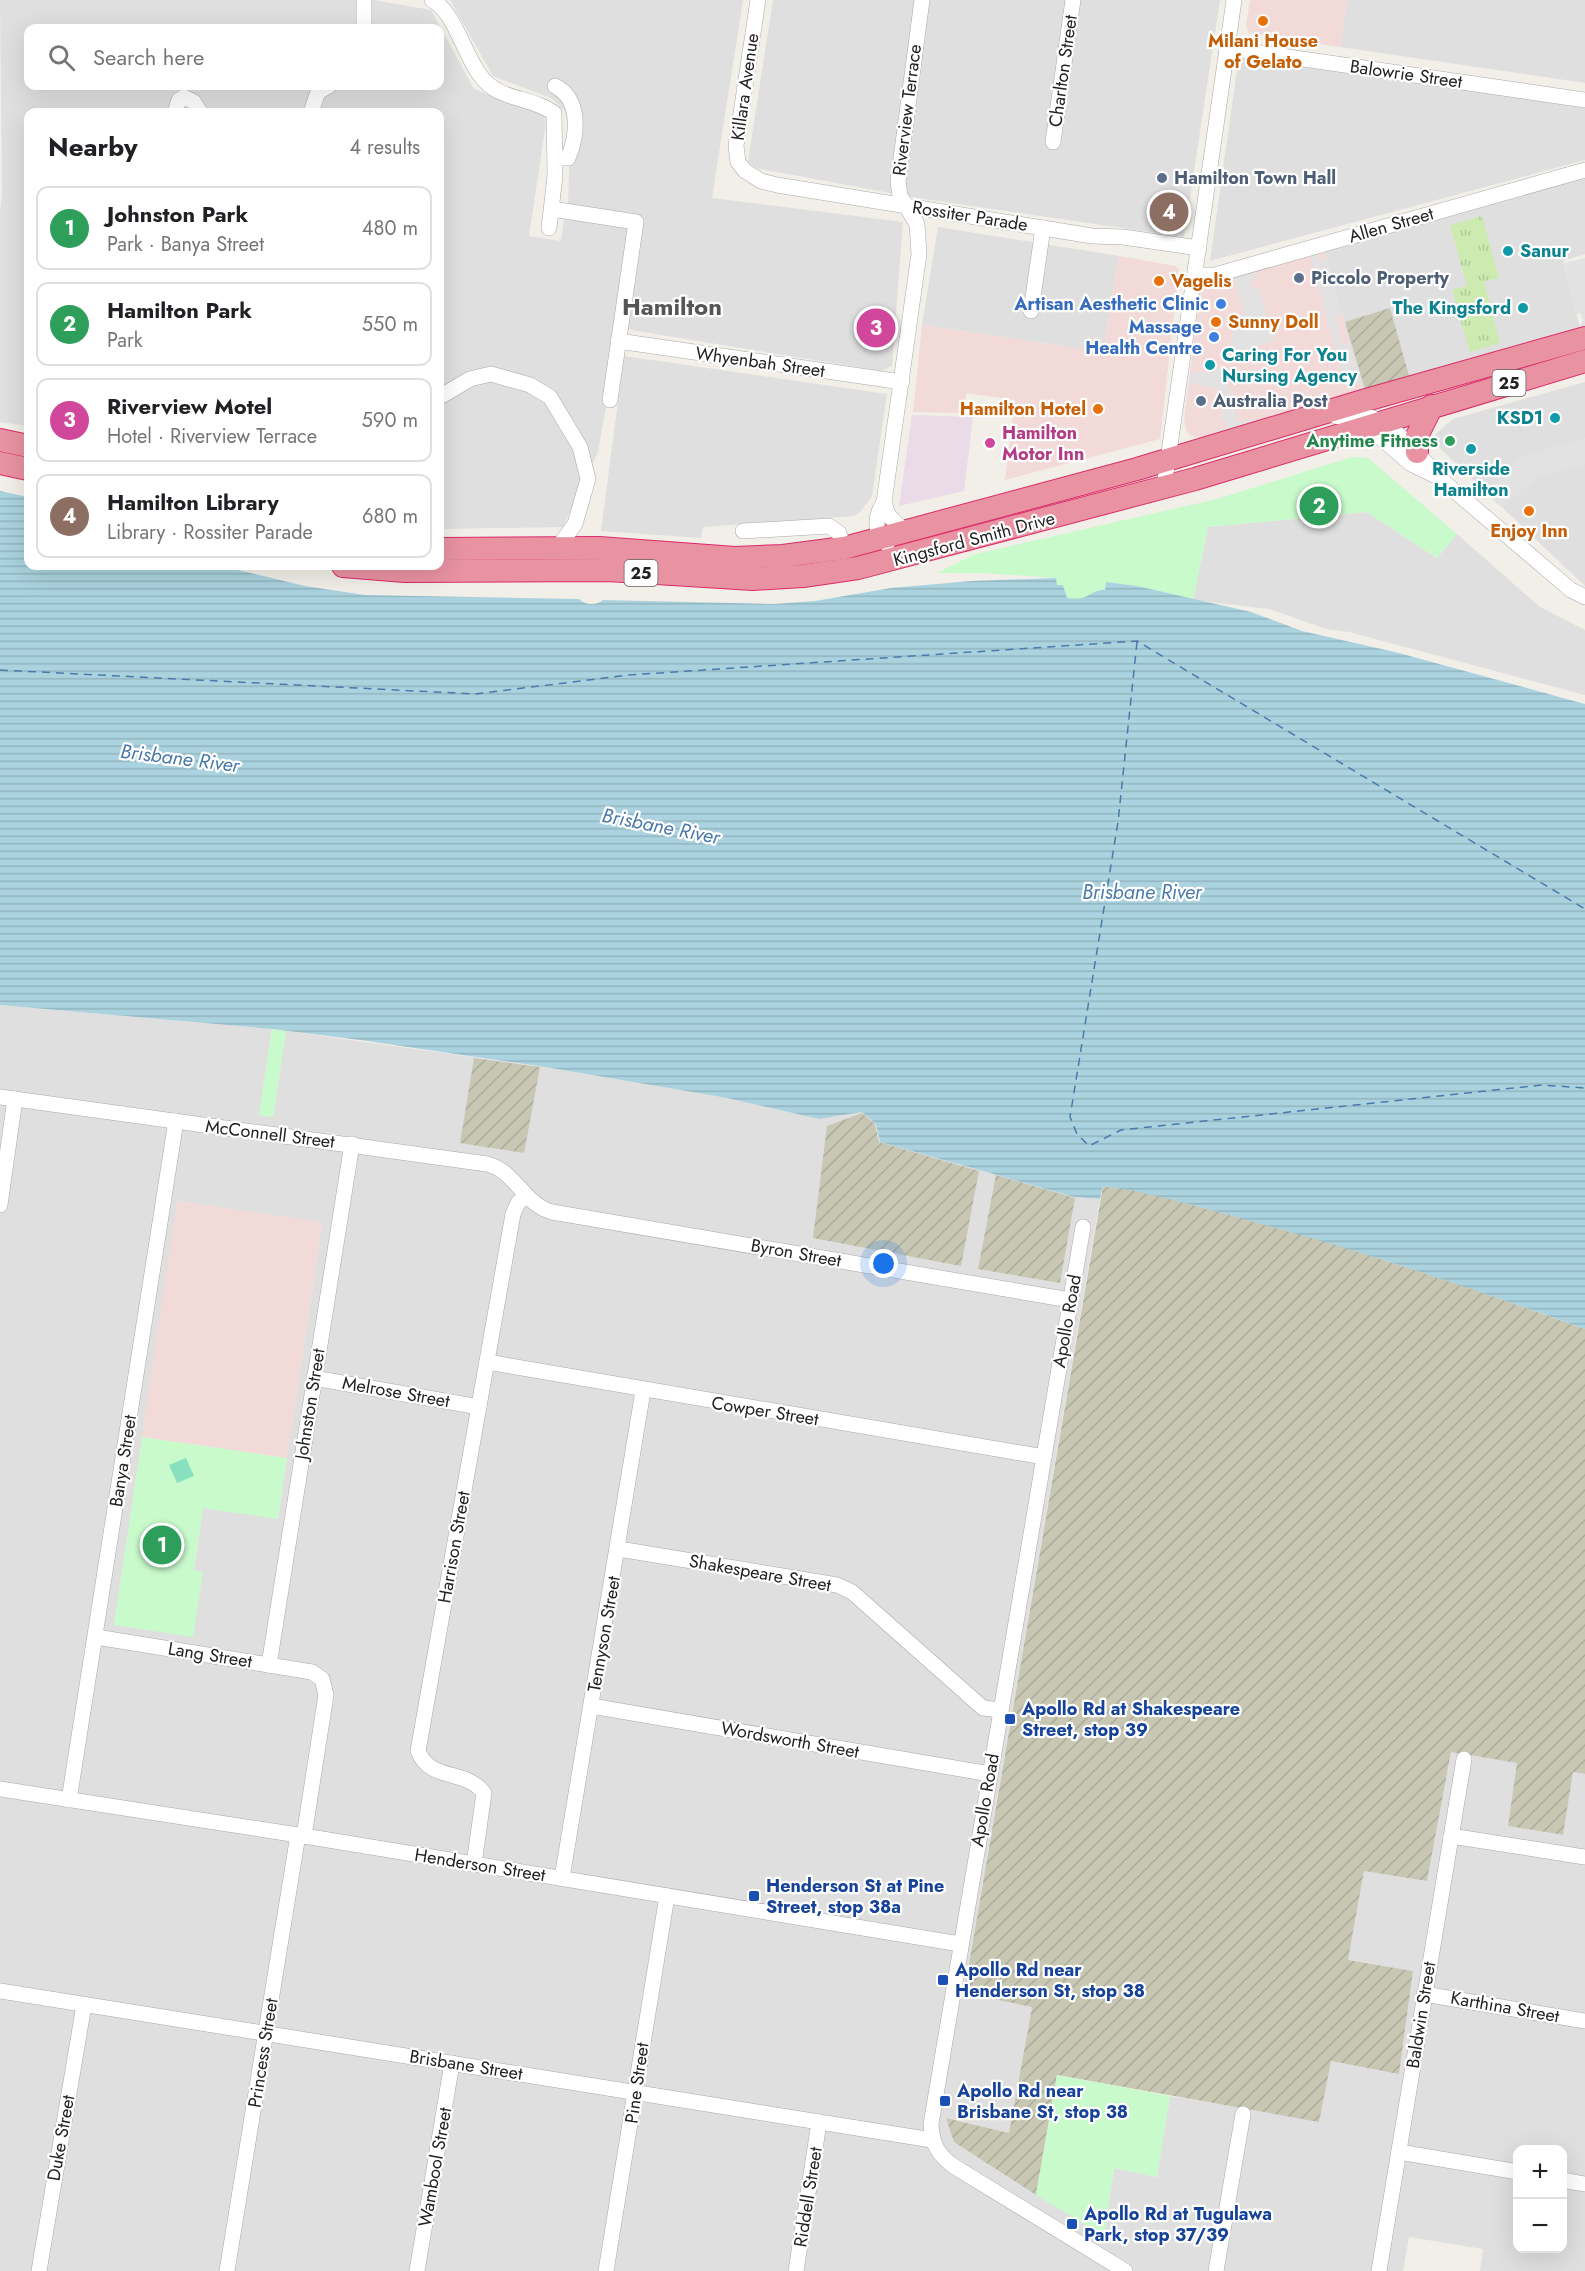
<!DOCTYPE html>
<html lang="en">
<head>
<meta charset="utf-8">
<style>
  body { margin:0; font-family:Jost,sans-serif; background:#f2f2f2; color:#202124 }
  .controls { position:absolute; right:18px; bottom:18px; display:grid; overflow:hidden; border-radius:12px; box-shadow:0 6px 24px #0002 }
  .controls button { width:54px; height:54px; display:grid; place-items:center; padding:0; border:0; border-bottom:2px solid #e0e0e0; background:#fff; color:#202124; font:30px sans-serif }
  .you { position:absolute; left:884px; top:1264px; width:21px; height:21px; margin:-15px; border:4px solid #fff; border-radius:50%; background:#1a73e8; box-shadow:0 0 0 9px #1a73e833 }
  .badge { display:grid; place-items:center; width:39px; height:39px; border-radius:50%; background:#d40000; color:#fff; font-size:20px; font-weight:700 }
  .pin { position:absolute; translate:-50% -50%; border:3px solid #fff; box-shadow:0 2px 6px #0006 }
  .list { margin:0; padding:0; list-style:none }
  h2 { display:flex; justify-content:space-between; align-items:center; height:78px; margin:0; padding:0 24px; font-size:26px }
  h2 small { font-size:20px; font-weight:400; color:#757577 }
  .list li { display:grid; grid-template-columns:39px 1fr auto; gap:18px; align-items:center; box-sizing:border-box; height:84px; margin:0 12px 12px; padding:0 12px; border:2px solid #e0e0e0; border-radius:12px }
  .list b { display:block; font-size:22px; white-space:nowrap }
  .list p { margin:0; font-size:20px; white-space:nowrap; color:#757577 }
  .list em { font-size:20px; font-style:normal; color:#757577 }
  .icon { flex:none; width:33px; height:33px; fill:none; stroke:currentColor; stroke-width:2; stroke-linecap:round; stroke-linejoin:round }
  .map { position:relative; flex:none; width:1585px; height:2271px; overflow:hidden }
  .search { position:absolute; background:#fff; box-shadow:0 6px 24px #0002; left:24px; top:24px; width:420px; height:66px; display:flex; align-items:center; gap:15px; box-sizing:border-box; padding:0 21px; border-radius:12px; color:#757577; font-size:22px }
  .panel { position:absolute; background:#fff; box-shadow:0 6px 24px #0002; left:24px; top:108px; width:420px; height:462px; border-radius:12px }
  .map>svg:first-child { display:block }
  .residential { fill:#e0dfdf; fill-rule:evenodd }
  .commercial { fill:#f2dad9 }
  .industrial { fill:#ebdbe8 }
  .construction { fill:url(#construction-furrows) }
  .grass { fill:url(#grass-tufts) }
  .park { fill:#c8facc }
  .pitch { fill:#88e0be }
  .parking { fill:#e2e2e2 }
  .water { fill:url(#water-rules) }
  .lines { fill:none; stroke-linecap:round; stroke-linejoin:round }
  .ferry { stroke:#4a7aab; stroke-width:1.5; stroke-dasharray:8 6; stroke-linecap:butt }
  .minor-casing { stroke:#a9a9a9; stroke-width:16 }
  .highway-casing { stroke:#dc2a67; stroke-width:24 }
  .minor { stroke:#fff; stroke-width:15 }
  .highway { stroke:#e892a2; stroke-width:22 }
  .food-dot { fill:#e8710a; stroke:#fff; stroke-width:2 }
  .service-dot { fill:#5c6f8a; stroke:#fff; stroke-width:2 }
  .culture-dot { fill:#0f9aa8; stroke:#fff; stroke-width:2 }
  .shop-dot { fill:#3f7fe0; stroke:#fff; stroke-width:2 }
  .leisure-dot { fill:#2e9e5b; stroke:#fff; stroke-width:2 }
  .hotel-dot { fill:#d1479c; stroke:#fff; stroke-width:2 }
  .transit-dot { fill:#1a4fb4; stroke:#fff; stroke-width:2 }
  .labels { text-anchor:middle; stroke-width:4.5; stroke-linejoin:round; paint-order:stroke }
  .shield { fill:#fff; stroke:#646464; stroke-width:1.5 }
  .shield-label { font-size:16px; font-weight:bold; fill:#222 }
  .food-label { font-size:18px; font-weight:bold; fill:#c56008; stroke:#fff }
  .street-label { font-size:18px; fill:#222; stroke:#fff }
  .service-label { font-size:18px; font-weight:bold; fill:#4e5e75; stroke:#fff; text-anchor:start }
  .culture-label { font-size:18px; font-weight:bold; fill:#0d838f; stroke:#fff; text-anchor:start }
  .shop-label { font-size:18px; font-weight:bold; fill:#366cbe; stroke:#fff; text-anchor:end }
  .hotel-label { font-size:18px; font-weight:bold; fill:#b23c85; stroke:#fff; text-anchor:start }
  .leisure-label { font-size:18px; font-weight:bold; fill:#27864d; stroke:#fff; text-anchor:end }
  .transit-label { font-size:18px; font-weight:bold; fill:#164399; stroke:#fff; text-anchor:start }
  .water-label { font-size:20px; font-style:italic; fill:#4a7aab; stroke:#fff }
  .district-label { font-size:24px; font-weight:bold; fill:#555; stroke:#fff }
</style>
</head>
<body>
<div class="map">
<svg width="1585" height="2271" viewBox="0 0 1585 2271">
  <defs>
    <pattern id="construction-furrows" width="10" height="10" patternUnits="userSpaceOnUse" patternTransform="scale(1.5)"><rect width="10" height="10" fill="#c7c7b4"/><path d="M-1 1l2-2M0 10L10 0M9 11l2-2" fill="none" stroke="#abab9a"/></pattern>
    <pattern id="grass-tufts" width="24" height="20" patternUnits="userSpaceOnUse" patternTransform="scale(1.5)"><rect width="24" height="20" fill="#cdebb0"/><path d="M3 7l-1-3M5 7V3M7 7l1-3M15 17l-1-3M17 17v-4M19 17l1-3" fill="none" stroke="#b0c997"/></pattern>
    <pattern id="water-rules" width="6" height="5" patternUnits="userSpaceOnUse" patternTransform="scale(1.5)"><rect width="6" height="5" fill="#aad3df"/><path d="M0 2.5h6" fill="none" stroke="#92b5bf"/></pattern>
  </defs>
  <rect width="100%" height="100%" fill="#f2efe9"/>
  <!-- residential -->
  <g class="residential">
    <path d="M0,0H374L431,10L474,89L544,115L546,123L529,236L561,241L564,217L626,226L628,230L602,400L607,401L598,452L563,527L440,529V112H28V426L0,422V211L2,194ZM28,28H440V86H28Z"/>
    <polygon points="450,0 743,0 712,198 903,222 892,366 881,371 631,330 626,326 626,319 643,217 568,206 570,141 565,111 551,98 493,76"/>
    <polygon points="773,0 1220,0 1184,237 917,198 755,168 748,161"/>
    <polygon points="1347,0 1585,0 1585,83 1340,47"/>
    <polygon points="1239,56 1585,108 1585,160 1210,261"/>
    <polygon points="1585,178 1585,254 1563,261 1580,328 1362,390 1325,252"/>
    <polygon points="938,227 1119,256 1103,352 922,325"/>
    <polygon points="624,356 887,394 872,496 861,511 854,516 703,527 701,538 601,531"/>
    <polygon points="1585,382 1585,586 1430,439 1453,419"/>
    <polygon points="1367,512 1437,558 1457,534 1540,607 1585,630 1585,695 1349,632 1326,629 1269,609 1193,600 1208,527"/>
    <path d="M0,1005L272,1029L259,1115L273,1117L286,1031L545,1067L727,1098L819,1119L862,1112L876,1124L880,1142L1074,1197L1100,1199L964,1993L1032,2006L1009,2133L947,2118L954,2142L1104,2236L1114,2168L1157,2177L1170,2096L1319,2121L1330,2061L1399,2073L1413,1971L1348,1960L1364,1871L1427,1881L1451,1752L1518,1763L1508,1826L1562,1835L1573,1772L1585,1774V2271H1480L1483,2249L1409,2237L1403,2271H0ZM875,1124L879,1142L826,1143L827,1126ZM178,1201L322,1223L278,1518L203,1508L194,1571L203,1573L114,1625ZM1518,2150H1562V2248H1518Z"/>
  </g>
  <!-- commercial -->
  <g class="commercial">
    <polygon points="1250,0 1347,0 1340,47 1249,33 1246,26"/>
    <polygon points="1325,252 1362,390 1257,421 1252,419 1214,431 1210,436 1200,438 1191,436 1186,430 1184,419 1201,287 1207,283"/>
    <polygon points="1119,256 1176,266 1179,270 1160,439 1005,480 1015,400 966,393 964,413 913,412 922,325 1103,352"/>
    <polygon points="177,1201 322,1222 287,1458 142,1437"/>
  </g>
  <!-- industrial -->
  <polygon class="industrial" points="912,415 973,417 964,491 899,506"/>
  <!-- construction -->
  <g class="construction">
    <polygon points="1390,308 1409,376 1365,389 1345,322"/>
    <polygon points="474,1058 540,1067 524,1153 460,1143"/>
    <polygon points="862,1113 875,1124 879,1142 979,1171 961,1266 813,1238 827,1126"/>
    <polygon points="996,1175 1075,1198 1060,1283 978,1269"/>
    <polygon points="1103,1186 1142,1191 1325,1241 1470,1288 1585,1329 1585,1774 1573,1772 1563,1835 1508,1826 1517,1763 1451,1752 1427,1881 1364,1871 1348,1960 1413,1971 1399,2074 1331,2061 1319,2122 1057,2075 1036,2195 954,2142 946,2118 1009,2133 1032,2007 964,1993"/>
  </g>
  <!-- grass -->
  <polygon class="grass" points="1482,216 1499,278 1484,282 1500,343 1470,352 1452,290 1467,286 1450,225"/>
  <!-- park -->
  <g class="park">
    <polygon points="1352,457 1368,458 1457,534 1437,558 1367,512 1208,527 1193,600 1137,586 1106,582 1105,590 1099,590 1084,600 1067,599 1063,585 1057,585 1056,578 982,573 937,573 975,554 1217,499"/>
    <polygon points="272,1029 286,1031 273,1117 259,1115"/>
    <polygon points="142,1437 287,1458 278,1519 203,1508 194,1570 203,1572 193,1637 114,1625"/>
    <polygon points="1057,2075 1170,2096 1157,2177 1114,2168 1104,2236 1036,2195"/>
  </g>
  <!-- pitch -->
  <polygon class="pitch" points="186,1458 194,1476 177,1483 169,1465"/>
  <!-- parking -->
  <g class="parking">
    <polygon points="1318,253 1319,262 1327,260 1342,314 1335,316 1342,344 1349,343 1360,383 1346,387 1312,264 1310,256"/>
    <polygon points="1585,258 1585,327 1580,328 1583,320 1580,313 1576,314 1564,263"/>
    <polygon points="1255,271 1257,279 1250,281 1252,289 1259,287 1274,341 1230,353 1235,316 1244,314 1234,277"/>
    <polygon points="1223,367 1238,418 1235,419 1236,423 1252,419 1257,421 1210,436 1213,431 1228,426 1226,421 1221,422 1225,393 1218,392 1218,389 1189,383 1191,374"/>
    <polygon points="1585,438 1585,464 1537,477 1502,508 1484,491 1521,457"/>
  </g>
  <!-- water -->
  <path class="water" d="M0,491L28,497V566H204L211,568L221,566L305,586L365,595L579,599C585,605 596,606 603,600L774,604L815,601L891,588L971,581L1056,578L1057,585H1063L1067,598C1092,601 1088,590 1105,590L1106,582L1137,586L1251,612L1302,631L1399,653L1585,704V1329C1476,1290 1366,1252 1254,1222C1204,1208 1155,1193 1103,1186L1100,1199L1074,1197L880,1142L876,1124L862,1112L819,1119L727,1098L545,1067L360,1040L272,1029L0,1005Z"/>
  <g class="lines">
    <!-- ferry -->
    <g class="ferry">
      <polyline points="1137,642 1118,822 1070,1117 1077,1134 1089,1146 1121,1130 1542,1085 1585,1088"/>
      <polyline points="0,670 475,694 629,675 1137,641 1585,909"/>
    </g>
    <defs>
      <g id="minor">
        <path d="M432,0C457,13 465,62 486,82C503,100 534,98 554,113L555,176L549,228"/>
        <polyline points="758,0 736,146 738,162 745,171 761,181 777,185 1092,236 1123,237 1199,248"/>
        <polyline points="364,28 364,0"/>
        <polyline points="1227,48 1585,100"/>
        <path d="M555,86C581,99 578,135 568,158H555"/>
        <polyline points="175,112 179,100 184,97 194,102 200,112"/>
        <polyline points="311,112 318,92 329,86"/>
        <polyline points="1053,142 1073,0"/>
        <polyline points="552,209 636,222 610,400"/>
        <polyline points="1195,275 1215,275 1585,170"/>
        <polyline points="1031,311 1043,228"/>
        <polyline points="618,341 902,382"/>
        <polyline points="443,395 470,379 491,374 530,385 550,397 580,447 588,479 575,524 558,547"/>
        <path d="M1335,416C1346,418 1356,414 1367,416C1391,421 1422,457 1437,476L1571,590L1585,597"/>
        <polyline points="1363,427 1373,431 1411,464 1434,475"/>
        <polyline points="1164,487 1234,0"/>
        <path d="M884,502C875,515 873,533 887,544"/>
        <polyline points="743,531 829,526 839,533 844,548"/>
        <polyline points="906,532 888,515 884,502 919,254 917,224 900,196 898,181 922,0"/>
        <path d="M0,1097L487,1164C516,1171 523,1204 552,1212L1070,1300"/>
        <polyline points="0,1205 15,1099"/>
        <path d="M1083,1227L931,2124C932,2145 938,2155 955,2167L1125,2271"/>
        <polyline points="487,1362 1044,1457"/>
        <polyline points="314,1378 479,1407"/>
        <polyline points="619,1549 837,1585 852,1592 983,1708 1001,1710"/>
        <polyline points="96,1637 312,1672 322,1679 326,1695 304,1836"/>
        <polyline points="269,1665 352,1144"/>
        <polyline points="591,1706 990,1774"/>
        <polyline points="0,1789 298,1835 960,1944"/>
        <polyline points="69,1800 176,1121"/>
        <polyline points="1451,1836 1585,1857"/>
        <path d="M474,1864L484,1793C467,1769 430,1782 418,1751L513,1214L518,1203L526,1196"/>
        <polyline points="562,1878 643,1391"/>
        <polyline points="0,1991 932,2140"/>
        <polyline points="1424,1994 1585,2021"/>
        <polyline points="1399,2152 1518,2172"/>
        <polyline points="1562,2180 1585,2184"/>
        <polyline points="39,2271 84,2005"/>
        <polyline points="227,2271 298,1835"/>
        <polyline points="417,2271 452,2063"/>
        <polyline points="606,2271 667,1896"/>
        <polyline points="796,2271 819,2123"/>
        <polyline points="1216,2271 1243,2114"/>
        <polyline points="1379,2271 1464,1759"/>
      </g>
      <g id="highway">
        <polyline points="0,440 28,446"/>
        <polyline points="1417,452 1417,436 1432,406"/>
        <polyline points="0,463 28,469"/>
        <polyline points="440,549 599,548 735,558 783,556 844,548 1137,469 1366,400 1585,338"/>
        <polyline points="343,566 405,571 608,570 753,579 803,576 858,568 1195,479 1585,361"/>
      </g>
    </defs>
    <!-- minor casing -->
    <use href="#minor" class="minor-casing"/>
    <!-- highway casing -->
    <use href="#highway" class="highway-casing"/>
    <!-- minor -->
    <use href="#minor" class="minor"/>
    <!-- highway -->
    <use href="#highway" class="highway"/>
  </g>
  <!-- markers -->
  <g class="food-dot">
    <circle cx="1263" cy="21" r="6"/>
    <circle cx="1159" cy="281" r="6"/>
    <circle cx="1216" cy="322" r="6"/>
    <circle cx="1098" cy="409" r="6"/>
    <circle cx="1529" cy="511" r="6"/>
  </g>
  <g class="service-dot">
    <circle cx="1162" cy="178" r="6"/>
    <circle cx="1299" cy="278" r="6"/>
    <circle cx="1201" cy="401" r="6"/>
  </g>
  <g class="culture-dot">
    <circle cx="1508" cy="251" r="6"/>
    <circle cx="1523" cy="308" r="6"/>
    <circle cx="1210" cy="365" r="6"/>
    <circle cx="1555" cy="418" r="6"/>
    <circle cx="1471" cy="449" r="6"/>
  </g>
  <g class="shop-dot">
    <circle cx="1221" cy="304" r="6"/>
    <circle cx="1214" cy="337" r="6"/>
  </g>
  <circle class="leisure-dot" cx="1450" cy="441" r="6"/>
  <circle class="hotel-dot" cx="990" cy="443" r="6"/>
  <g class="transit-dot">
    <rect x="1004" y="1713" width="12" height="12" rx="3"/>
    <rect x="748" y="1890" width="12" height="12" rx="3"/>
    <rect x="937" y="1974" width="12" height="12" rx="3"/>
    <rect x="939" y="2095" width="12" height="12" rx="3"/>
    <rect x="1066" y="2218" width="12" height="12" rx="3"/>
  </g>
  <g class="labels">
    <!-- shield labels -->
    <g class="shield">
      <rect x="1492.5" y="370" width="33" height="26" rx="4.5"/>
      <rect x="624.5" y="560" width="33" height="26" rx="4.5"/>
    </g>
    <g class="shield-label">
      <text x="1509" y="389">25</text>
      <text x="641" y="579">25</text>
    </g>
    <!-- food labels -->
    <g class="food-label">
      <text x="1263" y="47">Milani House<tspan x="1263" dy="21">of Gelato</tspan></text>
      <text x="1171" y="287" text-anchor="start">Vagelis</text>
      <text x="1228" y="328" text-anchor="start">Sunny Doll</text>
      <text x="1086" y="415" text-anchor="end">Hamilton Hotel</text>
      <text x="1529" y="537">Enjoy Inn</text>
    </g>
    <!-- street labels -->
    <g class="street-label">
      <text transform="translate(1063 71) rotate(-82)" y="6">Charlton Street</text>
      <text transform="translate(1406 74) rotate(8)" y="6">Balowrie Street</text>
      <text transform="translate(745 87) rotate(-82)" y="6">Killara Avenue</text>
      <text transform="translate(907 110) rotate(-83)" y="6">Riverview Terrace</text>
      <text transform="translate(970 216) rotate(9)" y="6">Rossiter Parade</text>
      <text transform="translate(1391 225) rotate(-16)" y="6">Allen Street</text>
      <text transform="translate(760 362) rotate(8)" y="6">Whyenbah Street</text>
      <text transform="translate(974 539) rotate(-15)" y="6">Kingsford Smith Drive</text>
      <text transform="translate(270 1134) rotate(7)" y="6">McConnell Street</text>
      <text transform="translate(796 1253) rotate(10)" y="6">Byron Street</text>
      <text transform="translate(1067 1321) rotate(-80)" y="6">Apollo Road</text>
      <text transform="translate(396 1392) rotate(10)" y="6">Melrose Street</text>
      <text transform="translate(310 1404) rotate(-81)" y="6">Johnston Street</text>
      <text transform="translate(765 1411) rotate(9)" y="6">Cowper Street</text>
      <text transform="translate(123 1461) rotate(-81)" y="6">Banya Street</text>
      <text transform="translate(454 1547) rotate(-80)" y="6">Harrison Street</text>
      <text transform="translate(760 1573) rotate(10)" y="6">Shakespeare Street</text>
      <text transform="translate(604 1634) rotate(-80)" y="6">Tennyson Street</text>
      <text transform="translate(210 1655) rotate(9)" y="6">Lang Street</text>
      <text transform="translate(790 1740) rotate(10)" y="6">Wordsworth Street</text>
      <text transform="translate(985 1800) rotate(-80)" y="6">Apollo Road</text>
      <text transform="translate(480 1865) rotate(9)" y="6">Henderson Street</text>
      <text transform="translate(1505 2007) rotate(10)" y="6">Karthina Street</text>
      <text transform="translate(1421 2015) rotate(-81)" y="6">Baldwin Street</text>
      <text transform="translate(263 2053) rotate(-81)" y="6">Princess Street</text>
      <text transform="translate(466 2065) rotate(9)" y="6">Brisbane Street</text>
      <text transform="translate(637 2083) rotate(-82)" y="6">Pine Street</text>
      <text transform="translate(61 2138) rotate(-80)" y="6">Duke Street</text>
      <text transform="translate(435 2167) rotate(-80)" y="6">Wambool Street</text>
      <text transform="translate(808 2197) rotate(-81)" y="6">Riddell Street</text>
    </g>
    <!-- service labels -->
    <g class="service-label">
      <text x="1174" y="184">Hamilton Town Hall</text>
      <text x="1311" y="284">Piccolo Property</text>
      <text x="1213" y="407">Australia Post</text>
    </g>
    <!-- culture labels -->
    <g class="culture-label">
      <text x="1520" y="257">Sanur</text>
      <text x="1511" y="314" text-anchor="end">The Kingsford</text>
      <text x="1222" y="361">Caring For You<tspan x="1222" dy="21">Nursing Agency</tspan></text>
      <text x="1543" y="424" text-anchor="end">KSD1</text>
      <text x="1471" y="475" text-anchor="middle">Riverside<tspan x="1471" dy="21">Hamilton</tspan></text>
    </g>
    <!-- shop labels -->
    <g class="shop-label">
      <text x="1209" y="310">Artisan Aesthetic Clinic</text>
      <text x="1202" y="333">Massage<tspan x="1202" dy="21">Health Centre</tspan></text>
    </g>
    <!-- hotel labels -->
    <g class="hotel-label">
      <text x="1002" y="439">Hamilton<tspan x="1002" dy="21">Motor Inn</tspan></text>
    </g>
    <!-- leisure labels -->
    <g class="leisure-label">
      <text x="1438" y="447">Anytime Fitness</text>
    </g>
    <!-- transit labels -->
    <g class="transit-label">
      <text x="1022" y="1715">Apollo Rd at Shakespeare<tspan x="1022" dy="21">Street, stop 39</tspan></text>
      <text x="766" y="1892">Henderson St at Pine<tspan x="766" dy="21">Street, stop 38a</tspan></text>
      <text x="955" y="1976">Apollo Rd near<tspan x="955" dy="21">Henderson St, stop 38</tspan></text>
      <text x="957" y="2097">Apollo Rd near<tspan x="957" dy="21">Brisbane St, stop 38</tspan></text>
      <text x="1084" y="2220">Apollo Rd at Tugulawa<tspan x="1084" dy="21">Park, stop 37/39</tspan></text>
    </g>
    <!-- water labels -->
    <g class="water-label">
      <text transform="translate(180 758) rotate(7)" y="7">Brisbane River</text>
      <text transform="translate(661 826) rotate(11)" y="7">Brisbane River</text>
      <text x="1142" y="899">Brisbane River</text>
    </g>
    <!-- district labels -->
    <g class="district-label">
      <text x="672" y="315">Hamilton</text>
    </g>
  </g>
</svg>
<div class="controls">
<button>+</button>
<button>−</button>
</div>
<div class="you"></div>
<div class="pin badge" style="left:162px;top:1545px;background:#2e9e5b">1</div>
<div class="pin badge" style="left:1319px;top:506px;background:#2e9e5b">2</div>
<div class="pin badge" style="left:876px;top:328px;background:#d1479c">3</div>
<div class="pin badge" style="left:1169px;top:212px;background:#8d6e63">4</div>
<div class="search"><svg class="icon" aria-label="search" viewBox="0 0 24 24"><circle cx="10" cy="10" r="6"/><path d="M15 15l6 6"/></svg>Search here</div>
<section class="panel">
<h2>Nearby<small>4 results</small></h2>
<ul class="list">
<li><span class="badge" style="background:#2e9e5b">1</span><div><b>Johnston Park</b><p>Park · Banya Street</p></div><em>480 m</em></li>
<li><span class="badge" style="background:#2e9e5b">2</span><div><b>Hamilton Park</b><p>Park</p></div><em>550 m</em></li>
<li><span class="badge" style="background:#d1479c">3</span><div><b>Riverview Motel</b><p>Hotel · Riverview Terrace</p></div><em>590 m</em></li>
<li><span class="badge" style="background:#8d6e63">4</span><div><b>Hamilton Library</b><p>Library · Rossiter Parade</p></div><em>680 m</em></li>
</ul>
</section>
</div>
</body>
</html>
